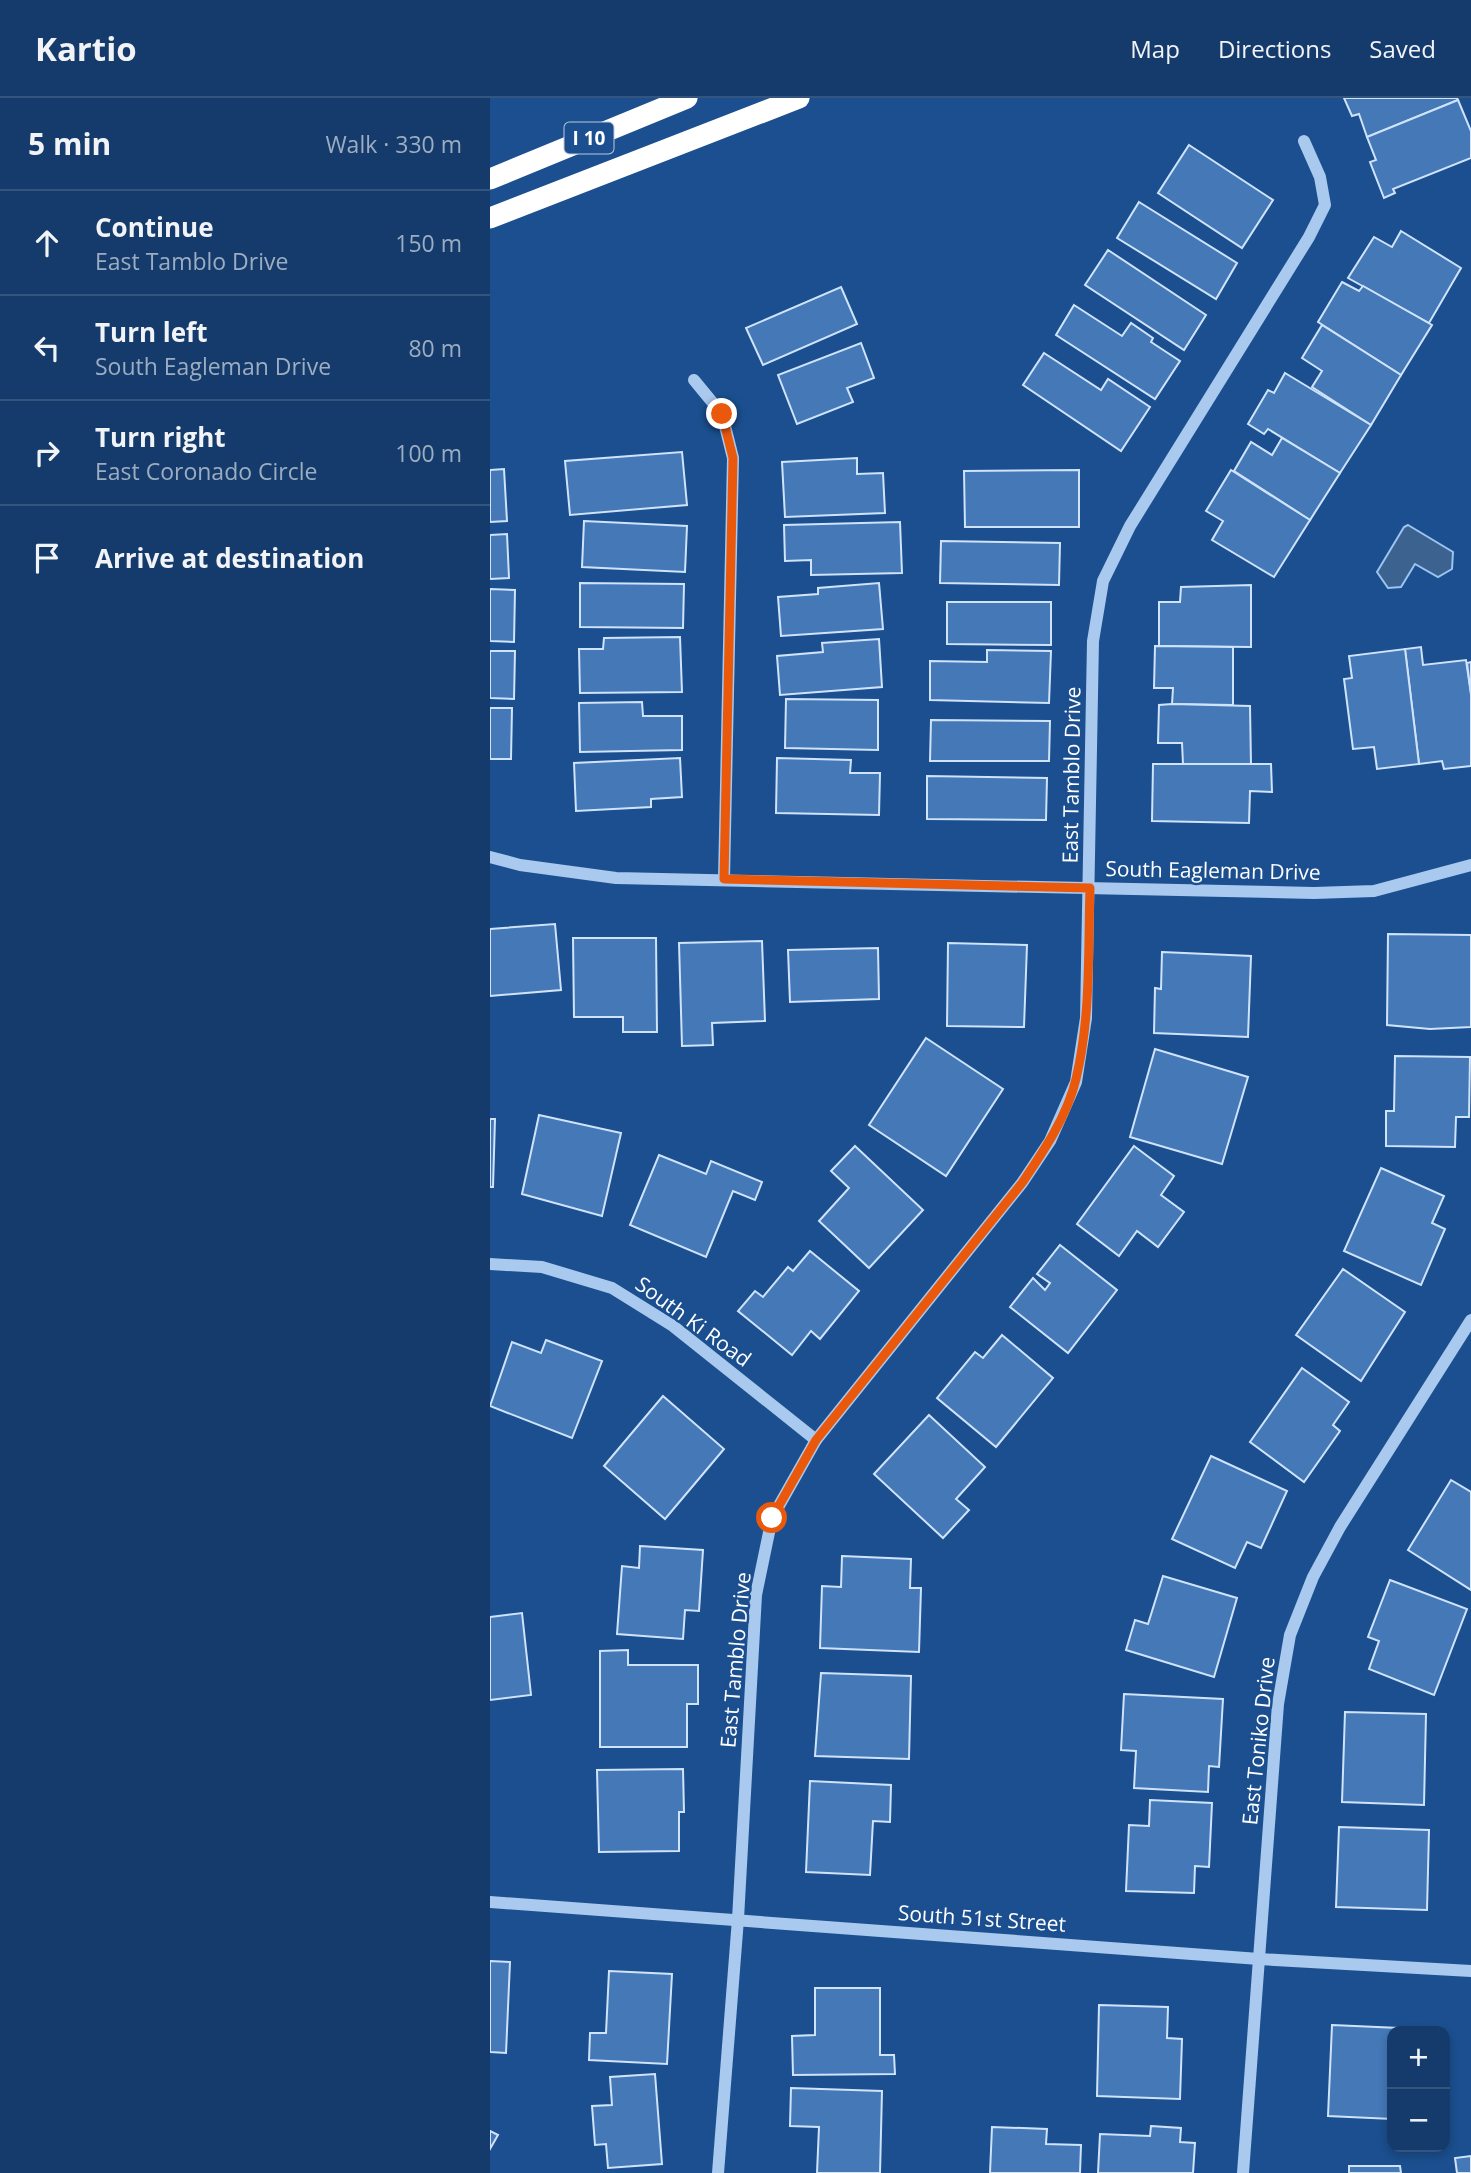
<!DOCTYPE html>
<html lang="en">
<head>
<meta charset="utf-8">
<style>
  body { margin:0; font-family:"Open Sans",sans-serif; background:#1d4271; color:#f1f3f6 }
  .controls { position:absolute; right:21px; bottom:21px; display:grid; overflow:hidden; border-radius:14px; box-shadow:0 4px 10px #0003 }
  .controls button { width:63px; height:63px; display:grid; place-items:center; padding:0; border:0; border-bottom:2px solid #33557e; background:#143b6b; color:#f1f3f6; font:35px sans-serif }
  .stop { position:absolute; width:21px; height:21px; margin:-16px; border:5px solid #ea580c; border-radius:50%; background:#fff }
  .stop.end { background:#ea580c; border-color:#fff; box-shadow:0 2px 7px #0008 }
  .list { margin:0; padding:0; list-style:none }
  h2 { display:flex; justify-content:space-between; align-items:center; height:91px; margin:0; padding:0 28px; font-size:30px }
  h2 small { font-size:23px; font-weight:400; color:#9dadc1 }
  .list li { display:grid; grid-template-columns:46px 1fr auto; gap:21px; align-items:center; box-sizing:border-box; height:105px; padding:0 28px; border-top:2px solid #33557e }
  .list b { display:block; font-size:26px; white-space:nowrap }
  .list p { margin:0; font-size:23px; white-space:nowrap; color:#9dadc1 }
  .list em { font-size:23px; font-style:normal; color:#9dadc1 }
  .icon { flex:none; width:38px; height:38px; fill:none; stroke:currentColor; stroke-width:2; stroke-linecap:round; stroke-linejoin:round }
  .map { position:relative; flex:none; width:981px; height:2075px; overflow:hidden }
  header { display:flex; align-items:center; gap:42px; box-sizing:border-box; height:98px; padding:0 35px; background:#143b6b; border-bottom:2px solid #33557e }
  header strong { font-size:33px }
  nav { display:flex; gap:38px; margin-inline-start:auto; font-size:24px }
  main { display:flex }
  aside { flex:1; background:#143b6b }
  .map>svg:first-child { display:block }
  .water { fill:#3c6290; stroke:#9cc4f0; stroke-width:2 }
  .building { fill:#4478b7; stroke:#cfe3fa; stroke-width:2 }
  .lines { fill:none; stroke-linecap:round; stroke-linejoin:round }
  .minor { stroke:#a9c9ee; stroke-width:12 }
  .highway { stroke:#fff; stroke-width:21 }
  .route { stroke:#ea580c; stroke-width:9 }
  .labels { text-anchor:middle; stroke-width:5; stroke-linejoin:round; paint-order:stroke }
  .shield { fill:#1b4f8f; stroke:#bbcadd; stroke-width:2 }
  .shield-label { font-size:19px; font-weight:bold; fill:#fff }
  .street-label { font-size:21px; fill:#fff; stroke:#1b4f8f }
</style>
</head>
<body>
<header>
<strong>Kartio</strong>
<nav><a>Map</a><a>Directions</a><a>Saved</a></nav>
</header>
<main>
<aside>
<h2>5 min<small>Walk · 330 m</small></h2>
<ul class="list">
<li><svg class="icon" aria-label="ahead" viewBox="0 0 24 24"><path d="M12 20V5M6 11l6-6 6 6"/></svg><div><b>Continue</b><p>East Tamblo Drive</p></div><em>150 m</em></li>
<li><svg class="icon" aria-label="left" viewBox="0 0 24 24"><path d="M17 20v-9H6M10 6l-5 5 5 5"/></svg><div><b>Turn left</b><p>South Eagleman Drive</p></div><em>80 m</em></li>
<li><svg class="icon" aria-label="right" viewBox="0 0 24 24"><path d="M7 20v-9h11M14 6l5 5-5 5"/></svg><div><b>Turn right</b><p>East Coronado Circle</p></div><em>100 m</em></li>
<li><svg class="icon" aria-label="arrive" viewBox="0 0 24 24"><path d="M6 21V4h12l-3 4 3 4H6"/></svg><div><b>Arrive at destination</b></div></li>
</ul>
</aside>
<div class="map">
<svg width="981" height="2075" viewBox="0 0 981 2075">
  <rect width="100%" height="100%" fill="#1b4f8f"/>
  <!-- water -->
  <polygon class="water" points="918,427 963,454 962,471 948,479 925,466 911,489 898,490 887,474 914,429"/>
  <!-- building -->
  <g class="building">
    <polygon points="854,0 967,0 968,2 877,39 869,16 862,18"/>
    <polygon points="968,2 981,33 981,60 903,91 905,95 894,100 880,64 886,62 877,39"/>
    <polygon points="699,47 783,102 752,150 668,95"/>
    <polygon points="649,104 747,165 726,201 627,140"/>
    <polygon points="911,133 971,170 939,225 858,180 884,139 902,149"/>
    <polygon points="618,152 716,217 694,252 595,187"/>
    <polygon points="852,184 869,193 873,188 942,227 911,277 828,224"/>
    <polygon points="351,189 367,226 273,267 256,230"/>
    <polygon points="584,207 632,238 641,225 663,240 661,244 690,263 665,301 566,237"/>
    <polygon points="832,227 911,277 881,327 822,289 832,273 812,260"/>
    <polygon points="371,245 384,280 357,290 363,304 307,326 288,277"/>
    <polygon points="554,255 611,292 618,281 660,309 631,353 533,287"/>
    <polygon points="795,275 881,327 850,375 778,331 774,336 758,326 778,292 784,295"/>
    <polygon points="792,340 850,375 820,422 744,373 761,344 782,357"/>
    <polygon points="192,354 197,407 80,417 75,363"/>
    <polygon points="367,360 367,376 393,375 395,415 295,419 292,364"/>
    <polygon points="14,371 17,423 0,424 0,372"/>
    <polygon points="589,372 589,429 475,429 474,373"/>
    <polygon points="741,372 820,422 784,479 722,442 733,423 716,413"/>
    <polygon points="94,423 197,428 195,474 92,469"/>
    <polygon points="410,424 412,475 321,477 321,462 295,463 294,427"/>
    <polygon points="17,436 19,480 0,481 0,437"/>
    <polygon points="451,443 570,445 569,487 450,485"/>
    <polygon points="90,485 194,486 193,530 90,529"/>
    <polygon points="389,485 393,531 291,538 288,499 328,496 328,490"/>
    <polygon points="761,487 761,549 669,548 669,504 690,504 691,489"/>
    <polygon points="0,491 25,492 24,544 0,543"/>
    <polygon points="457,504 561,504 561,547 457,546"/>
    <polygon points="190,539 192,594 90,595 89,551 113,551 114,540"/>
    <polygon points="389,541 392,589 290,597 287,558 333,554 332,545"/>
    <polygon points="665,548 743,549 743,607 682,606 683,590 664,590"/>
    <polygon points="931,549 933,567 976,562 981,596 981,668 954,671 952,663 929,666 915,551"/>
    <polygon points="915,551 929,666 887,671 884,649 863,651 854,581 862,580 859,558"/>
    <polygon points="497,552 561,553 559,605 440,602 440,563 497,564"/>
    <polygon points="0,553 25,553 24,601 0,600"/>
    <polygon points="981,564 981,596 977,565"/>
    <polygon points="296,601 388,602 388,652 295,650"/>
    <polygon points="152,604 153,618 192,618 192,652 90,654 89,605"/>
    <polygon points="682,606 760,608 761,667 693,666 692,645 668,645 669,607"/>
    <polygon points="0,610 22,610 21,661 0,661"/>
    <polygon points="441,622 560,623 559,663 440,663"/>
    <polygon points="190,660 192,699 161,701 161,709 86,713 84,665"/>
    <polygon points="287,660 361,662 360,675 390,675 389,717 286,715"/>
    <polygon points="663,666 781,666 782,694 760,693 759,725 662,723"/>
    <polygon points="437,678 557,680 556,722 437,721"/>
    <polygon points="65,826 71,892 0,898 0,831"/>
    <polygon points="898,836 981,837 981,929 940,931 897,927"/>
    <polygon points="83,840 166,840 167,934 133,934 133,919 84,919"/>
    <polygon points="272,843 275,923 222,925 223,947 192,948 189,845"/>
    <polygon points="458,845 537,847 534,929 457,928"/>
    <polygon points="388,850 389,901 300,904 298,852"/>
    <polygon points="672,854 761,858 758,939 664,935 665,890 671,891"/>
    <polygon points="436,940 513,991 456,1078 379,1027"/>
    <polygon points="665,951 758,979 732,1066 640,1039"/>
    <polygon points="905,958 980,959 979,1019 966,1019 965,1049 896,1048 896,1013 904,1013"/>
    <polygon points="49,1017 131,1035 112,1118 32,1096"/>
    <polygon points="0,1021 5,1021 3,1089 0,1089"/>
    <polygon points="365,1048 433,1112 379,1170 329,1123 359,1090 341,1073"/>
    <polygon points="644,1048 684,1078 671,1097 694,1114 668,1149 647,1133 629,1158 587,1126"/>
    <polygon points="169,1057 216,1076 221,1063 272,1084 265,1102 243,1093 216,1159 140,1127"/>
    <polygon points="891,1070 954,1098 942,1125 955,1131 931,1187 854,1153"/>
    <polygon points="570,1147 627,1192 578,1255 520,1209 543,1180 555,1192 560,1185 547,1176"/>
    <polygon points="320,1153 369,1193 330,1241 321,1233 302,1257 248,1213 265,1193 273,1199 298,1169 303,1173"/>
    <polygon points="853,1171 915,1214 871,1283 806,1237"/>
    <polygon points="512,1237 563,1280 506,1349 447,1300 485,1254 493,1260"/>
    <polygon points="56,1242 112,1263 82,1340 0,1308 22,1244 51,1255"/>
    <polygon points="812,1270 859,1304 843,1327 850,1333 814,1384 760,1344"/>
    <polygon points="173,1298 234,1351 175,1421 114,1368"/>
    <polygon points="439,1317 495,1369 466,1401 479,1412 453,1440 384,1376"/>
    <polygon points="721,1358 797,1393 771,1450 757,1444 745,1470 682,1441"/>
    <polygon points="961,1382 981,1394 981,1492 918,1452"/>
    <polygon points="150,1448 213,1452 209,1513 195,1512 193,1541 127,1536 132,1468 149,1470"/>
    <polygon points="352,1458 421,1461 420,1490 431,1490 429,1554 330,1550 332,1488 351,1489"/>
    <polygon points="673,1478 747,1500 724,1579 636,1552 645,1522 658,1526"/>
    <polygon points="900,1482 977,1511 944,1597 879,1571 889,1543 878,1539"/>
    <polygon points="32,1515 41,1597 0,1602 0,1519"/>
    <polygon points="138,1552 138,1567 208,1567 208,1606 197,1606 197,1649 110,1649 110,1553"/>
    <polygon points="331,1575 421,1578 419,1661 325,1658"/>
    <polygon points="634,1596 733,1601 729,1669 719,1668 718,1694 644,1690 646,1653 631,1652"/>
    <polygon points="855,1614 936,1616 934,1707 852,1704"/>
    <polygon points="193,1671 194,1714 189,1714 189,1753 109,1754 107,1672"/>
    <polygon points="320,1683 401,1687 400,1724 383,1723 380,1777 316,1774"/>
    <polygon points="660,1702 722,1705 719,1769 705,1768 704,1795 636,1793 639,1727 659,1728"/>
    <polygon points="849,1729 939,1732 937,1812 846,1809"/>
    <polygon points="0,1863 20,1864 16,1955 0,1954"/>
    <polygon points="119,1873 182,1876 177,1966 99,1962 100,1935 116,1935"/>
    <polygon points="325,1890 390,1890 390,1957 404,1957 405,1976 303,1977 302,1938 325,1937"/>
    <polygon points="609,1907 678,1909 677,1940 692,1941 690,2001 607,1998"/>
    <polygon points="842,1927 909,1930 909,1933 902,1933 902,2021 838,2018"/>
    <polygon points="165,1976 172,2066 118,2070 116,2046 105,2047 102,2008 122,2007 120,1979"/>
    <polygon points="301,1990 392,1993 390,2075 327,2075 329,2029 300,2028"/>
    <polygon points="661,2028 691,2030 690,2044 705,2045 703,2075 608,2075 610,2036 660,2038"/>
    <polygon points="502,2029 557,2031 556,2046 591,2047 590,2075 500,2075"/>
    <polygon points="0,2033 8,2037 0,2051"/>
    <polygon points="981,2058 981,2075 967,2075 965,2060"/>
    <polygon points="859,2068 910,2068 911,2075 859,2075"/>
  </g>
  <g class="lines">
    <!-- minor -->
    <g class="minor">
      <polyline points="204,282 232,316 243,360 234,781"/>
      <polyline points="0,759 30,767 126,780 824,795 884,793 981,767"/>
      <polyline points="0,1166 52,1169 122,1190 183,1228 326,1342"/>
      <polyline points="0,1804 769,1861 981,1873"/>
      <polyline points="228,2075 248,1821 266,1497 282,1420 326,1342 532,1085 560,1043 586,984 596,920 603,543 613,483 640,428 819,139 835,107 830,79 814,43"/>
      <polyline points="753,2075 788,1606 800,1537 823,1479 850,1429 981,1222"/>
    </g>
    <!-- highway -->
    <g class="highway">
      <polyline points="0,81 197,0"/>
      <polyline points="0,120 309,0"/>
    </g>
  </g>
  <g class="lines">
    <!-- route -->
    <path class="route" d="M232,316L243,360L234,781L600,790C598,854 601,919 586,981C577,1019 553,1054 532,1085L326,1342L282,1420"/>
  </g>
  <g class="labels">
    <!-- shield labels -->
    <rect class="shield" x="74.5" y="24.5" width="49" height="31" rx="5"/>
    <g class="shield-label">
      <text x="99" y="47">I 10</text>
    </g>
    <!-- street labels -->
    <g class="street-label">
      <text transform="translate(582 677) rotate(-89)" y="7">East Tamblo Drive</text>
      <text transform="translate(723 773) rotate(1)" y="7">South Eagleman Drive</text>
      <text transform="translate(203 1224) rotate(36)" y="7">South Ki Road</text>
      <text transform="translate(246 1562) rotate(-85)" y="7">East Tamblo Drive</text>
      <text transform="translate(769 1643) rotate(-84)" y="7">East Toniko Drive</text>
      <text transform="translate(492 1821) rotate(4)" y="7">South 51st Street</text>
    </g>
  </g>
</svg>
<div class="controls">
<button>+</button>
<button>−</button>
</div>
<div class="stop" style="left:282px;top:1420px"></div>
<div class="stop end" style="left:232px;top:316px"></div>
</div>
</main>
</body>
</html>
